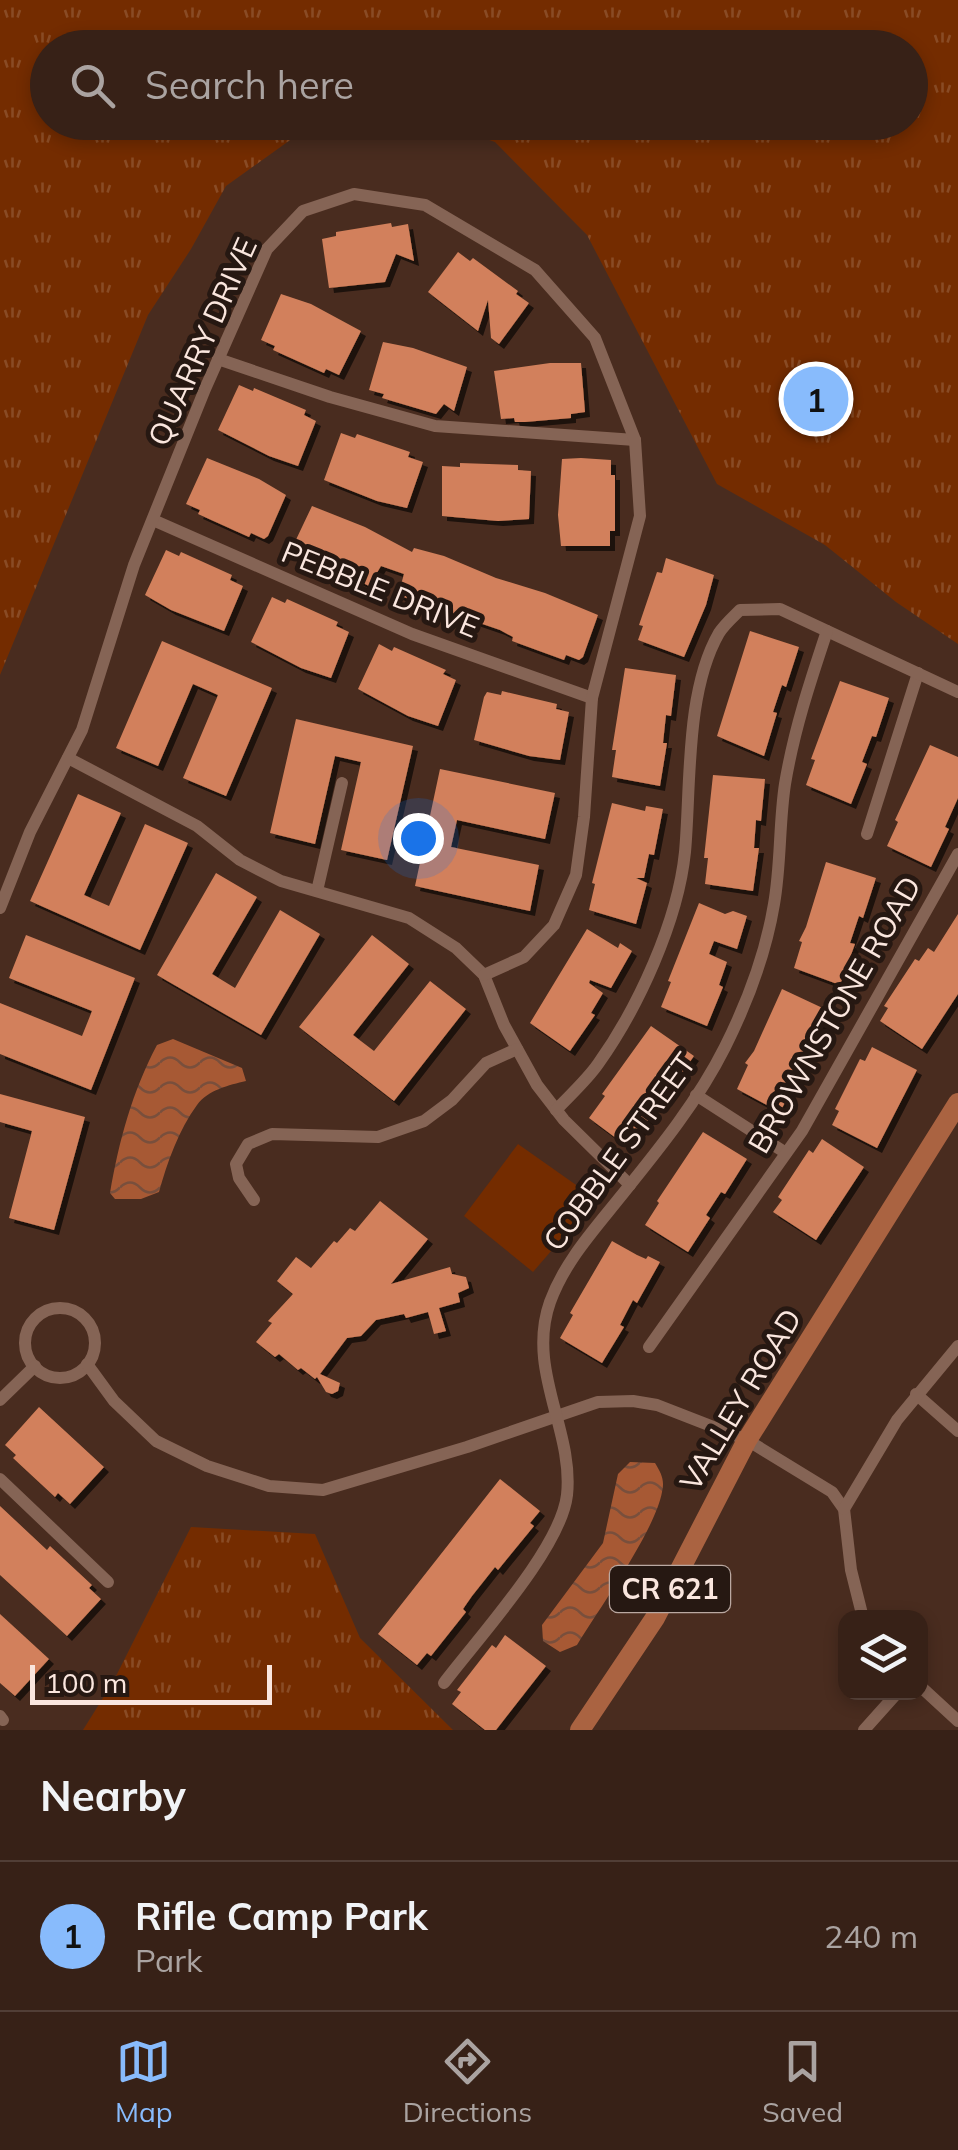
<!DOCTYPE html>
<html lang="en">
<head>
<meta charset="utf-8">
<style>
  body { margin:0; font-family:Mulish,sans-serif; background:#3e2920; color:#f1f3f6 }
  .controls { position:absolute; right:30px; bottom:30px; display:grid; overflow:hidden; border-radius:20px; box-shadow:0 5px 15px #0003 }
  .controls button { width:90px; height:90px; display:grid; place-items:center; padding:0; border:0; border-bottom:2px solid #513e36; background:#372117; color:#f1f3f6; font:50px sans-serif }
  .scale { position:absolute; left:30px; bottom:25px; width:242px; box-sizing:border-box; padding-left:10px; border:5px solid #fae6de; border-top:0; font-size:28px; line-height:35px; white-space:nowrap; color:#fae6de; -webkit-text-stroke:8px #261812; paint-order:stroke }
  .you { position:absolute; left:418px; top:838px; width:35px; height:35px; margin:-25px; border:8px solid #fff; border-radius:50%; background:#1a73e8; box-shadow:0 0 0 15px #1a73e833 }
  .badge { display:grid; place-items:center; width:65px; height:65px; border-radius:50%; background:#88bbfc; color:#111; font-size:32px; font-weight:700 }
  .pin { position:absolute; translate:-50% -50%; border:5px solid #fff; box-shadow:0 2px 10px #0006 }
  .list { margin:0; padding:0; list-style:none }
  h2 { display:flex; justify-content:space-between; align-items:center; height:130px; margin:0; padding:0 40px; font-size:42px }
  h2 small { font-size:32px; font-weight:400; color:#aaa3a1 }
  .list li { display:grid; grid-template-columns:65px 1fr auto; gap:30px; align-items:center; box-sizing:border-box; height:150px; padding:0 40px; border-top:2px solid #513e36 }
  .list b { display:block; font-size:38px; white-space:nowrap }
  .list p { margin:0; font-size:32px; white-space:nowrap; color:#aaa3a1 }
  .list em { font-size:32px; font-style:normal; color:#aaa3a1 }
  .icon { flex:none; width:55px; height:55px; fill:none; stroke:currentColor; stroke-width:2; stroke-linecap:round; stroke-linejoin:round }
  .map { position:relative; flex:none; width:958px; height:1730px; overflow:hidden }
  .search { position:absolute; background:#372117; box-shadow:0 5px 15px #0003; left:30px; right:30px; top:30px; height:110px; display:flex; align-items:center; gap:25px; box-sizing:border-box; padding:0 35px; border-radius:55px; color:#aaa3a1; font-size:38px }
  .sheet { height:280px; background:#372117 }
  nav { display:flex; justify-content:space-around; align-items:center; box-sizing:border-box; height:140px; border-top:2px solid #513e36; background:#372117; font-size:28px; color:#aaa3a1 }
  nav a { display:grid; justify-items:center; gap:5px }
  nav .on { color:#88bbfc }
  .map>svg:first-child { display:block }
  .park { fill:url(#park-tufts) }
  .pitch { fill:#742c00 }
  .water { fill:url(#water-waves) }
  .building { fill:#d2805b; filter:url(#shadow) }
  .lines { fill:none; stroke-linecap:round; stroke-linejoin:round }
  .street { stroke:#856455; stroke-width:12 }
  .primary { stroke:#aa6341; stroke-width:20 }
  .labels { text-anchor:middle; stroke-width:10; stroke-linejoin:round; paint-order:stroke }
  .shield { fill:#261812; stroke:#baa8a1; stroke-width:2.5 }
  .shield-label { font-size:28px; font-weight:bold; fill:#fae6de }
  .street-label { font-size:30px; fill:#fae6de; stroke:#261812 }
</style>
</head>
<body>
<div class="map">
<svg width="958" height="1730" viewBox="0 0 958 1730">
  <defs>
    <pattern id="park-tufts" width="24" height="20" patternUnits="userSpaceOnUse" patternTransform="scale(2.5)"><rect width="24" height="20" fill="#742c00"/><path d="M3 7l-1-3M5 7V3M7 7l1-3M15 17l-1-3M17 17v-4M19 17l1-3" fill="none" stroke="#894b25"/></pattern>
    <pattern id="water-waves" width="16" height="10" patternUnits="userSpaceOnUse" patternTransform="scale(2.5)"><rect width="16" height="10" fill="#a75934"/><path d="M0 5q4-4 8 0t8 0" fill="none" stroke="#794f3c"/></pattern>
    <filter id="shadow"><feDropShadow dx="5" dy="5" stdDeviation="0" flood-color="#0009"/></filter>
  </defs>
  <rect width="100%" height="100%" fill="#492c1f"/>
  <!-- park -->
  <g class="park">
    <polygon points="0,0 958,0 958,644 896,602 825,545 717,484 587,235 495,142 439,123 910,122 910,48 48,48 48,122 335,123 307,128 226,186 191,249 148,315 0,675"/>
    <polygon points="191,1527 315,1534 360,1638 453,1730 83,1730 113,1682"/>
  </g>
  <!-- pitch -->
  <polygon class="pitch" points="518,1144 596,1199 533,1272 464,1216"/>
  <!-- water -->
  <g class="water">
    <path d="M173,1039L242,1068L246,1081C229,1085 208,1090 197,1105C179,1129 167,1163 159,1192L141,1199H115L110,1193C119,1141 132,1092 157,1045Z"/>
    <path d="M630,1462L655,1463C661,1473 665,1480 662,1492C655,1531 599,1609 577,1645L560,1652L543,1641L542,1625L603,1543L618,1474Z"/>
  </g>
  <!-- building -->
  <g class="building">
    <polygon points="391,223 392,227 408,224 414,261 396,254 385,282 329,288 322,239 336,236 336,232"/>
    <polygon points="458,252 470,261 473,258 518,291 516,294 529,303 499,344 491,338 488,300 478,331 428,292"/>
    <polygon points="281,294 311,304 361,331 339,375 326,369 324,373 273,350 275,346 261,340"/>
    <polygon points="383,342 413,348 467,367 454,411 444,404 436,414 382,398 384,394 369,390"/>
    <polygon points="550,363 581,363 585,412 571,414 571,418 525,422 515,422 514,418 501,419 494,371"/>
    <polygon points="239,385 253,391 254,388 306,410 304,415 316,421 298,466 269,456 218,430"/>
    <polygon points="341,433 355,438 357,434 410,452 408,457 423,462 407,508 377,501 324,480"/>
    <polygon points="207,458 259,479 286,495 268,536 264,539 251,533 249,537 198,514 200,510 186,504"/>
    <polygon points="581,458 611,460 611,475 615,475 615,531 610,531 610,546 561,546 558,515 562,459"/>
    <polygon points="460,463 518,465 518,470 531,471 529,519 498,521 442,516 442,466 460,467"/>
    <polygon points="312,506 365,527 412,552 414,548 444,556 496,578 545,593 598,615 583,657 579,660 566,655 564,660 512,641 513,637 500,630 465,618 463,623 410,604 412,600 398,595 404,574 381,566 369,586 357,580 355,585 304,561 305,558 292,551 293,546"/>
    <polygon points="166,550 179,556 181,552 232,575 230,580 243,586 224,631 171,610 145,595"/>
    <polygon points="666,558 714,575 706,605 684,657 638,640 643,626 639,625 657,572 662,573"/>
    <polygon points="272,597 285,603 287,599 338,622 336,626 349,632 331,678 301,668 251,642"/>
    <polygon points="750,631 799,647 786,687 782,685 773,712 777,713 764,756 717,736"/>
    <polygon points="162,641 272,688 226,796 183,778 218,695 193,684 158,766 116,748"/>
    <polygon points="379,644 392,651 394,647 446,670 443,674 456,680 438,726 408,716 358,689"/>
    <polygon points="625,668 676,675 671,716 666,715 663,743 667,743 660,786 612,777 616,750 612,750"/>
    <polygon points="840,681 889,698 876,737 872,736 862,762 867,764 851,804 806,785 815,760 811,759"/>
    <polygon points="502,691 557,704 556,709 569,712 560,760 529,756 474,740 484,697 487,692 501,695"/>
    <polygon points="296,719 413,746 387,860 341,850 361,762 335,756 315,844 270,833"/>
    <polygon points="930,745 958,757 958,798 945,827 949,829 931,867 887,846 898,822 895,820"/>
    <polygon points="440,769 555,793 545,839 457,820 451,847 539,865 530,911 415,886"/>
    <polygon points="713,775 765,779 761,821 756,820 754,848 759,848 753,891 705,884 708,858 704,858"/>
    <polygon points="78,794 121,813 84,895 109,906 145,824 188,843 140,950 30,901"/>
    <polygon points="612,803 645,811 646,806 663,809 654,855 649,854 644,878 636,878 647,883 636,924 589,910 595,884 592,883"/>
    <polygon points="826,862 876,878 863,918 859,916 850,943 855,944 840,985 794,968 802,942 799,941 806,927"/>
    <polygon points="216,873 257,897 212,974 235,988 280,910 320,934 261,1035 157,975"/>
    <polygon points="699,903 725,914 733,911 747,916 737,949 714,941 709,954 727,962 719,985 723,987 707,1026 661,1007 671,982 668,981"/>
    <polygon points="958,914 958,994 922,1049 880,1021 888,1008 884,1006 915,959 919,961 928,948 934,952"/>
    <polygon points="587,929 618,948 620,943 632,951 611,988 590,980 589,983 603,993 591,1013 595,1015 570,1051 530,1023"/>
    <polygon points="26,935 135,978 91,1090 0,1054 0,1003 82,1036 92,1011 9,978"/>
    <polygon points="372,935 409,964 353,1035 374,1051 430,981 466,1009 394,1101 299,1027"/>
    <polygon points="782,989 829,1011 812,1048 807,1046 796,1072 800,1074 780,1112 737,1089 748,1065 745,1063 754,1051"/>
    <polygon points="651,1026 694,1056 670,1090 666,1087 650,1110 654,1113 628,1147 589,1118 605,1096 602,1094"/>
    <polygon points="872,1047 917,1070 877,1148 832,1125 839,1111 835,1109 860,1059 865,1061"/>
    <polygon points="0,1094 85,1117 54,1230 9,1218 32,1131 0,1122"/>
    <polygon points="703,1132 747,1159 725,1194 721,1192 706,1215 710,1218 688,1252 645,1225 659,1203 657,1201"/>
    <polygon points="822,1139 864,1167 816,1240 773,1212 782,1200 778,1197 809,1150 813,1153"/>
    <polygon points="380,1201 428,1239 391,1284 450,1267 452,1274 466,1277 469,1288 458,1293 460,1302 439,1308 446,1331 434,1334 428,1312 406,1318 404,1314 376,1320 361,1336 347,1338 320,1374 340,1383 338,1391 332,1394 326,1392 317,1377 315,1379 301,1368 298,1370 279,1354 275,1357 256,1342 272,1323 268,1321 293,1294 277,1281 296,1257 311,1268 334,1241 337,1243 350,1228 355,1231"/>
    <polygon points="612,1241 637,1255 646,1259 648,1256 660,1262 637,1303 633,1300 620,1325 624,1327 602,1363 560,1338 573,1315 570,1313"/>
    <polygon points="39,1407 104,1467 70,1504 58,1493 55,1497 13,1458 16,1455 5,1445"/>
    <polygon points="500,1479 540,1511 530,1523 534,1526 498,1570 495,1567 472,1596 463,1609 466,1612 431,1656 427,1653 417,1665 378,1634"/>
    <polygon points="0,1506 47,1550 50,1546 92,1585 89,1588 101,1599 67,1636 0,1575"/>
    <polygon points="0,1614 49,1659 15,1696 0,1683"/>
    <polygon points="505,1635 546,1666 496,1730 485,1730 452,1704 461,1692 457,1690 492,1645 496,1648"/>
  </g>
  <g class="lines">
    <!-- street -->
    <g class="street">
      <polyline points="218,359 330,397 435,426 635,440"/>
      <polyline points="153,520 412,634 592,698"/>
      <polyline points="68,758 197,826 240,860 281,881 409,918 456,948 484,975 504,1025 537,1085 564,1120 630,1185"/>
      <polyline points="867,834 918,673"/>
      <polyline points="317,891 342,783"/>
      <polyline points="0,908 30,832 82,730 134,565 205,389 267,249 303,211 354,194 425,205 535,270 595,338 635,440 640,516 592,698 584,817 576,875 554,925 524,957 484,975"/>
      <polyline points="696,1095 786,1153"/>
      <path d="M556,1110C570,1095 586,1081 598,1064C638,1008 678,921 685,852C691,786 685,692 719,633C724,625 733,617 740,610L780,609L958,692"/>
      <polyline points="254,1200 239,1178 236,1164 248,1144 272,1134 378,1137 424,1121 452,1100 486,1063 517,1049"/>
      <circle cx="60" cy="1343" r="35"/>
      <polyline points="649,1347 802,1131 958,854"/>
      <polyline points="87,1364 114,1401 156,1441 207,1466 269,1486 323,1490 467,1447 598,1402 633,1401 657,1405 747,1440 832,1492 844,1509 851,1570 863,1618"/>
      <polyline points="916,1394 958,1431"/>
      <polyline points="0,1400 35,1366"/>
      <polyline points="0,1479 108,1582"/>
      <polyline points="844,1509 897,1420 958,1346"/>
      <path d="M444,1683C478,1638 561,1548 567,1495C574,1430 526,1370 550,1302C565,1261 594,1230 621,1196C659,1149 698,1101 725,1047C747,1003 766,952 774,904C781,865 779,823 785,784C794,730 810,682 827,631"/>
      <polyline points="920,1686 958,1721"/>
      <polyline points="0,1716 3,1720"/>
      <polyline points="864,1730 898,1692"/>
    </g>
    <!-- primary -->
    <polyline class="primary" points="580,1730 655,1618 747,1440 958,1103"/>
  </g>
  <g class="labels">
    <!-- shield labels -->
    <rect class="shield" x="610" y="1566" width="120" height="46" rx="8"/>
    <g class="shield-label">
      <text x="670" y="1599">CR 621</text>
    </g>
    <!-- street labels -->
    <g class="street-label">
      <text transform="translate(203 342) rotate(-66)" y="10">QUARRY DRIVE</text>
      <text transform="translate(380 590) rotate(22)" y="10">PEBBLE DRIVE</text>
      <text transform="translate(835 1015) rotate(-60)" y="10">BROWNSTONE ROAD</text>
      <text transform="translate(620 1152) rotate(-54)" y="10">COBBLE STREET</text>
      <text transform="translate(741 1400) rotate(-59)" y="10">VALLEY ROAD</text>
    </g>
  </g>
</svg>
<div class="controls">
<button><svg class="icon" aria-label="layers" viewBox="0 0 24 24"><path d="M12 4l9 5-9 5-9-5zM3 14l9 5 9-5"/></svg></button>
</div>
<div class="scale">100 m</div>
<div class="you"></div>
<div class="pin badge" style="left:816px;top:399px">1</div>
<div class="search"><svg class="icon" aria-label="search" viewBox="0 0 24 24"><circle cx="10" cy="10" r="6"/><path d="M15 15l6 6"/></svg>Search here</div>
</div>
<section class="sheet">
<h2>Nearby<small></small></h2>
<ul class="list">
<li><span class="badge">1</span><div><b>Rifle Camp Park</b><p>Park</p></div><em>240 m</em></li>
</ul>
</section>
<nav>
<a class="on"><svg class="icon" aria-label="map" viewBox="0 0 24 24"><path d="M3 6l6-2 6 2 6-2v14l-6 2-6-2-6 2zM9 4v14M15 6v14"/></svg>Map</a>
<a><svg class="icon" aria-label="directions" viewBox="0 0 24 24"><path d="M12 3l9 9-9 9-9-9zM9 14v-3h6M13 9l2 2-2 2"/></svg>Directions</a>
<a><svg class="icon" aria-label="saved" viewBox="0 0 24 24"><path d="M7 4h10v16l-5-4-5 4z"/></svg>Saved</a>
</nav>
</body>
</html>
